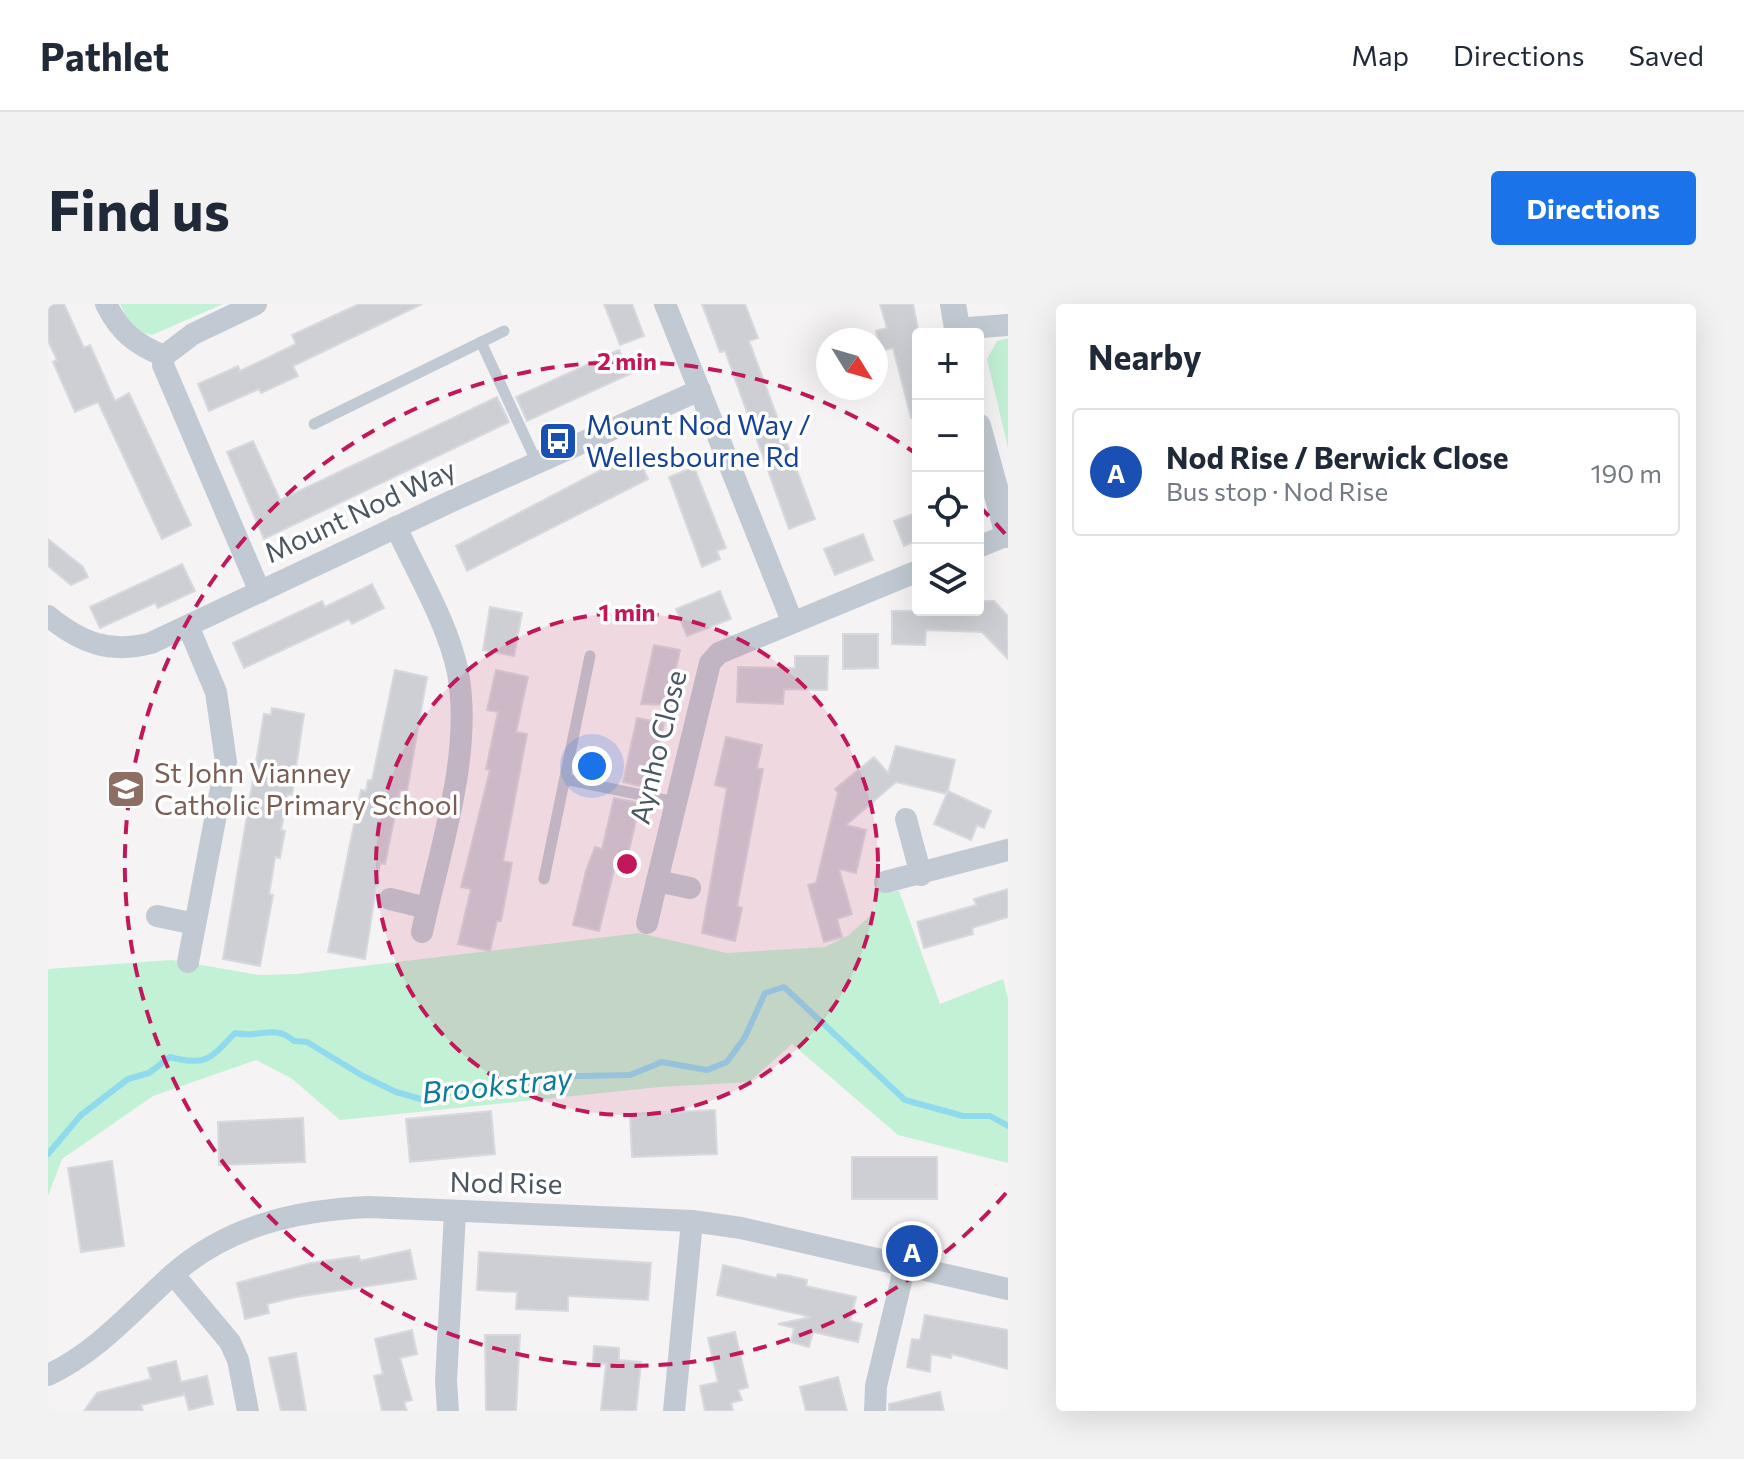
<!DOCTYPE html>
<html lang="en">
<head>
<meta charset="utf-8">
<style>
  body { margin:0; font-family:Commissioner,sans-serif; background:#f2f2f3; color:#1f2937 }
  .controls { position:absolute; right:24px; top:24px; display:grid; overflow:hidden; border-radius:8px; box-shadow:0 8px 32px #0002 }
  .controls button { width:72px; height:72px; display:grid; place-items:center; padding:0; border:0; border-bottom:2px solid #e0e1e3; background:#fff; color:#1f2937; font:40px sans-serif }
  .compass { position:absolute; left:768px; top:24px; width:72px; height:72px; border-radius:50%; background:#fff; box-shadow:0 8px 32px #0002; rotate:127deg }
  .you { position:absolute; left:544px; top:462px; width:28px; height:28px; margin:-20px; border:6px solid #fff; border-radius:50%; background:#1a73e8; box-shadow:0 0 0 12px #1a73e833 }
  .badge { display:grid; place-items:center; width:52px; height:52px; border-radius:50%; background:#1a73e8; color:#fff; font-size:26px; font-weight:700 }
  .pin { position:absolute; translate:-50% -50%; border:4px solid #fff; box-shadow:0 2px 8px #0006 }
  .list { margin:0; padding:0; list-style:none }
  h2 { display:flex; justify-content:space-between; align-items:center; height:104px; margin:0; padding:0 32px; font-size:34px }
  h2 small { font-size:26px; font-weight:400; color:#747a83 }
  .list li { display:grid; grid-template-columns:52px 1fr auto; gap:24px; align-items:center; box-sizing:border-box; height:128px; margin:0 16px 16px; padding:0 16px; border:2px solid #e0e1e3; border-radius:8px }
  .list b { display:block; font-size:30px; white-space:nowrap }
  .list p { margin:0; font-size:26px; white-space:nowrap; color:#747a83 }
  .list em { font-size:26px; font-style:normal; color:#747a83 }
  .icon { flex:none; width:44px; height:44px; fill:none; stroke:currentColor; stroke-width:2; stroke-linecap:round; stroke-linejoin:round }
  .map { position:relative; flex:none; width:960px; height:1107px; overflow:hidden; border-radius:8px }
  header { display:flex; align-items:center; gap:48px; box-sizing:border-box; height:112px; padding:0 40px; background:#fff; border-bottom:2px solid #e0e1e3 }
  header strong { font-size:38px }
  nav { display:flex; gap:44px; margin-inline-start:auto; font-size:28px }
  .intro { display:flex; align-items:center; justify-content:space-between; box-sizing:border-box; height:192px; padding:0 48px }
  h1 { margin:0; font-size:56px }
  .button { padding:20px 36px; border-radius:8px; background:#1a73e8; color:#fff; font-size:28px; font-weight:700 }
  main { display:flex; gap:48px; padding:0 48px }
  aside { flex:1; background:#fff; border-radius:8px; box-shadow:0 8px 32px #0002 }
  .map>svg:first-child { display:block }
  .green { fill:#c3f1d5 }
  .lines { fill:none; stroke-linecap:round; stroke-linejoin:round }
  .stream { stroke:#90daee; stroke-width:6 }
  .building { fill:#cdcfd5; stroke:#d7d9de; stroke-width:2 }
  .service { stroke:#c1cad2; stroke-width:11 }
  .minor { stroke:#c1cad2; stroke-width:22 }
  .tertiary { stroke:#c1cad2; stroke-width:26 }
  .ring { fill:none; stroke:#c2185b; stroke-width:4; stroke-dasharray:14 10 }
  .labels { text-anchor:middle; stroke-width:7; stroke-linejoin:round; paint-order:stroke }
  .transit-label { font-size:28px; fill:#164399; stroke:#fff; text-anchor:start }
  .street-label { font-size:28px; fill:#4a5661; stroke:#fff }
  .education-label { font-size:28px; fill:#785e54; stroke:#fff; text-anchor:start }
  .water-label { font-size:30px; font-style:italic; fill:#0c7c9b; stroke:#fff }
  .centre { fill:#c2185b; stroke:#fff; stroke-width:4 }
  .ring-label { font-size:24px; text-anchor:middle; font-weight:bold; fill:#c2185b; stroke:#fff; stroke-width:7; stroke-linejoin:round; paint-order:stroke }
</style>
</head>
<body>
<header>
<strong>Pathlet</strong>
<nav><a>Map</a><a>Directions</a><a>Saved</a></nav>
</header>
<div class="intro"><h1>Find us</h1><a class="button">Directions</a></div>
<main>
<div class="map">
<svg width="960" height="1107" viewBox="0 0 960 1107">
  <rect width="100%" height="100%" fill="#f5f3f3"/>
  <!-- green -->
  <g class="green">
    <path d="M72,0H175L104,31C86,28 79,15 72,0Z"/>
    <polygon points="960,34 960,144 939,55 949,37"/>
    <polygon points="829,586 851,587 892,700 955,675 960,694 960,859 850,831 744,740 701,778 612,783 292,816 243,774 208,756 105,792 14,855 0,892 0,665 124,656 211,671 248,670 591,629 679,649 777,643 801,631 826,608"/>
  </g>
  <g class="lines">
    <!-- stream -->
    <path class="stream" d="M0,850L33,811L80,775L101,769L122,753C159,763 163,754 187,729C210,735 226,719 246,737L259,738L315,772L348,788L373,795L482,773L582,771L614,758L659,766L679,758L697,733L717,689L736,683L857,796L915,812H942L960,822"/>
  </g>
  <!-- building -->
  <g class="building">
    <polygon points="0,0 16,0 36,44 42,41 67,97 81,89 143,221 114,235 50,98 27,108 5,58 9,56 0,37"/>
    <polygon points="311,0 374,0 245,62 250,72 213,89 211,85 161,107 150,80 190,62 192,67 248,40 244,31"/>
    <polygon points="556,0 584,0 596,32 572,41"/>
    <polygon points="654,0 697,0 710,34 701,37 767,215 741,225 677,47 672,48"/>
    <polygon points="832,0 865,0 870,25 870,113 863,114 845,44 833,47 828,27 839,24"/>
    <polygon points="571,46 582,70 479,117 468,93"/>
    <polygon points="449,93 461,118 216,235 179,148 205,137 232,196"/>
    <polygon points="587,148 600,175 419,267 408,242"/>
    <polygon points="646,163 678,244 669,247 672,255 654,263 621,173"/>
    <polygon points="870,208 870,236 856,242 846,217"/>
    <polygon points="815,230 825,256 787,271 776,245"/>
    <polygon points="0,235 35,263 40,273 23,281 0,262"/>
    <polygon points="134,260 147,287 110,304 107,299 52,324 42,303"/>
    <polygon points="324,280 336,304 304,320 301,315 196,364 185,339 274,297 277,303"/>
    <polygon points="672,287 683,315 639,332 628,305"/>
    <polygon points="930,297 946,297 960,312 960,355 934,328 878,326 877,341 844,340 844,307 930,306"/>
    <polygon points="442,303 474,309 466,352 435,346"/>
    <polygon points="795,330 830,330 830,364 795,365"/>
    <polygon points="606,341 632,346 620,401 593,400"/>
    <polygon points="747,352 780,352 779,386 736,385 735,400 689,398 690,363 747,364"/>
    <polygon points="347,366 379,373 359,487 352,486 337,560 332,559 317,655 280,648 313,486 318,487 320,476 324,476"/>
    <polygon points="448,366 480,373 468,428 479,430 455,557 464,559 453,617 449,617 442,647 410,640 423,585 413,583 442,466 438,465 450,408 439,406"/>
    <polygon points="224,404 256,410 244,491 240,490 233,526 237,527 232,554 227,553 224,573 221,590 225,591 212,662 175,655 216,410 223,411"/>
    <polygon points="589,414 616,419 601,484 575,478"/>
    <polygon points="678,433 714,441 709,464 715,465 689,602 694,604 687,637 654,629 679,484 667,481"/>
    <polygon points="848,442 907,456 899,490 848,478 798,521 818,526 808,569 791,565 804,610 789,615 794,633 776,638 760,581 768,579 790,488 787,485 826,453 840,469"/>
    <polygon points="900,487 943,507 936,524 929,521 923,536 886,520"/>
    <polygon points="566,494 592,499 576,568 566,566 551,627 525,621 538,567 547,543 554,545"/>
    <polygon points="960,585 960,613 924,624 925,630 876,644 869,618 928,601 926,595"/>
    <polygon points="667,806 669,850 584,853 582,810"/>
    <polygon points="443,807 447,850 362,858 358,815"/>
    <polygon points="255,814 257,858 171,861 170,818"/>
    <rect x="804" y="853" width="85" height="42"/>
    <polygon points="64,857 76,942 33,948 20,864"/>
    <polygon points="362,946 368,975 248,993 219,1000 221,1009 197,1015 189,979 263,959 311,952 312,957"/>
    <polygon points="431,948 603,959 600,996 520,992 520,1007 468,1005 469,988 429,986"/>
    <polygon points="675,961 728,974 730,970 742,972 759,976 758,982 808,993 802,1017 814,1020 810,1038 765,1028 761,1043 743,1038 746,1024 730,1020 763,1013 669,991"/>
    <polygon points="877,1011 960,1026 960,1065 904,1050 903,1054 883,1050 882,1068 859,1063 864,1035 872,1036"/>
    <polygon points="364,1026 369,1050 352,1054 364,1096 356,1098 359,1107 334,1107 326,1072 335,1070 327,1035"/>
    <polygon points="687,1028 700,1083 690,1086 694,1096 683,1099 685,1107 657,1107 652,1082 670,1078 660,1034"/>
    <polygon points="437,1031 472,1031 468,1107 438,1107"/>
    <polygon points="546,1042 571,1044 571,1056 593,1058 588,1107 553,1106 558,1060 545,1059"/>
    <polygon points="248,1049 258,1107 233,1107 221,1054"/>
    <polygon points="128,1057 133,1078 159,1072 165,1100 141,1106 136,1088 136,1091 93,1101 95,1107 36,1107 49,1089 103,1075 100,1064"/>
    <polygon points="790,1073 799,1107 758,1107 752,1083"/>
    <polygon points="892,1088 896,1107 841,1107 841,1100"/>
  </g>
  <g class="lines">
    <!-- service -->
    <g class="service">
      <polyline points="433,38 489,159"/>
      <polyline points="266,120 456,27"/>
      <polyline points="517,475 627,498"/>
      <polyline points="496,575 542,352"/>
    </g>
    <!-- minor -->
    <g class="minor">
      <path d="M58,0C72,28 87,40 116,52"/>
      <polyline points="208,0 145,30 116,52 115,61 212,288"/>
      <polyline points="617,0 744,317"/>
      <polyline points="908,25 960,21"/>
      <path d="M348,223C369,269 400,319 410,369C425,451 391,548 374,628"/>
      <polyline points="930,243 960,231"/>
      <path d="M0,312C33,339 62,350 103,339L406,196L652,86"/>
      <polyline points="858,515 873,571"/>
      <polyline points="837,578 960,546"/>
      <polyline points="642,584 609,577 662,359 671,349 870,267"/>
      <polyline points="342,595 379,604"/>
      <polyline points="109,612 147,620"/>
      <polyline points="599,619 609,577"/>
      <polyline points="140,658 178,458 168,388 140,322"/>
      <polyline points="125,970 182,1038 190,1056 200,1107"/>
      <path d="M0,1071C49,1048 83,1008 123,972C179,922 248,906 321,903L644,917L693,924L960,985"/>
      <polyline points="400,1107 398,1077 407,909"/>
      <polyline points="626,1107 644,917"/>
      <polyline points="827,1107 828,1082 857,961"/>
    </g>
    <!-- tertiary -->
    <g class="tertiary">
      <polyline points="905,0 910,30"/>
      <polyline points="930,122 960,231"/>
    </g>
  </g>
  <!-- distance rings -->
  <circle cx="579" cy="560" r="251" fill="#c2185b" fill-opacity=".12"/>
  <g class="ring">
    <circle cx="579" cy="560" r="251"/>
    <path d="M958 889A502 502 0 1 1 867 149M931 202A502 502 0 0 1 958 231"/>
  </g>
  <!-- icons -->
  <defs>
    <symbol id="bus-square" viewBox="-11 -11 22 22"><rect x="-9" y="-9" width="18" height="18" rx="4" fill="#1a4fb4" stroke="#fff"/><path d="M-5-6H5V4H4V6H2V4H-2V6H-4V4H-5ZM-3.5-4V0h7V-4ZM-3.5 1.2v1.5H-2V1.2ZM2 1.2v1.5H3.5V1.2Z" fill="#fff"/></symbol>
    <symbol id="school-square" viewBox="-11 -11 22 22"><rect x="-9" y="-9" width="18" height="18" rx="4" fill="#8d6e63" stroke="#fff"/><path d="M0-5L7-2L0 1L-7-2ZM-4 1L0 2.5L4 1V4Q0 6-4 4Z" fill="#fff"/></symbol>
  </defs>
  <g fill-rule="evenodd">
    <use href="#bus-square" x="488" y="115" width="44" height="44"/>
    <use href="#school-square" x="56" y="463" width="44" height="44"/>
  </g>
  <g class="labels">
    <!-- transit labels -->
    <g class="transit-label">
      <text x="538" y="131">Mount Nod Way /<tspan x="538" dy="32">Wellesbourne Rd</tspan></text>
    </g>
    <!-- street labels -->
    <g class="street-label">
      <text transform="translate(312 207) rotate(-25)" y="10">Mount Nod Way</text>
      <text transform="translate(610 443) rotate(-76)" y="10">Aynho Close</text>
      <text transform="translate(458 879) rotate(1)" y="10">Nod Rise</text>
    </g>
    <!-- education labels -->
    <g class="education-label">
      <text x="106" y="479">St John Vianney<tspan x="106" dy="32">Catholic Primary School</tspan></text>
    </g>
    <!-- water labels -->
    <g class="water-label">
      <text transform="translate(449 782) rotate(-6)" y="10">Brookstray</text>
    </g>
  </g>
  <circle cx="579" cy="560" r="12" class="centre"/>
  <g class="ring-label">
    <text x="579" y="66">2 min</text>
    <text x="579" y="317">1 min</text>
  </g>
</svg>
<div class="controls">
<button>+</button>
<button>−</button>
<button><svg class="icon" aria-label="locate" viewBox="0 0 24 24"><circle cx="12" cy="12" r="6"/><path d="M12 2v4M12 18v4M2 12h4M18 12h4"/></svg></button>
<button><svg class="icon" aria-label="layers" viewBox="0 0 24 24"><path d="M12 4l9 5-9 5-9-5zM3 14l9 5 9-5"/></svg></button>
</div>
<svg class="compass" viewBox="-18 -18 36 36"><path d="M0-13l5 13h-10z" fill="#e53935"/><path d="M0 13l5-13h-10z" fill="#747a83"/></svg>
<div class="you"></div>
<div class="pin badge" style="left:864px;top:947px;background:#1a4fb4">A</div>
</div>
<aside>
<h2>Nearby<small></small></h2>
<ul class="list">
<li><span class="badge" style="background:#1a4fb4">A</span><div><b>Nod Rise / Berwick Close</b><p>Bus stop · Nod Rise</p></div><em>190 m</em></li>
</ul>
</aside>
</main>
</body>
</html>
